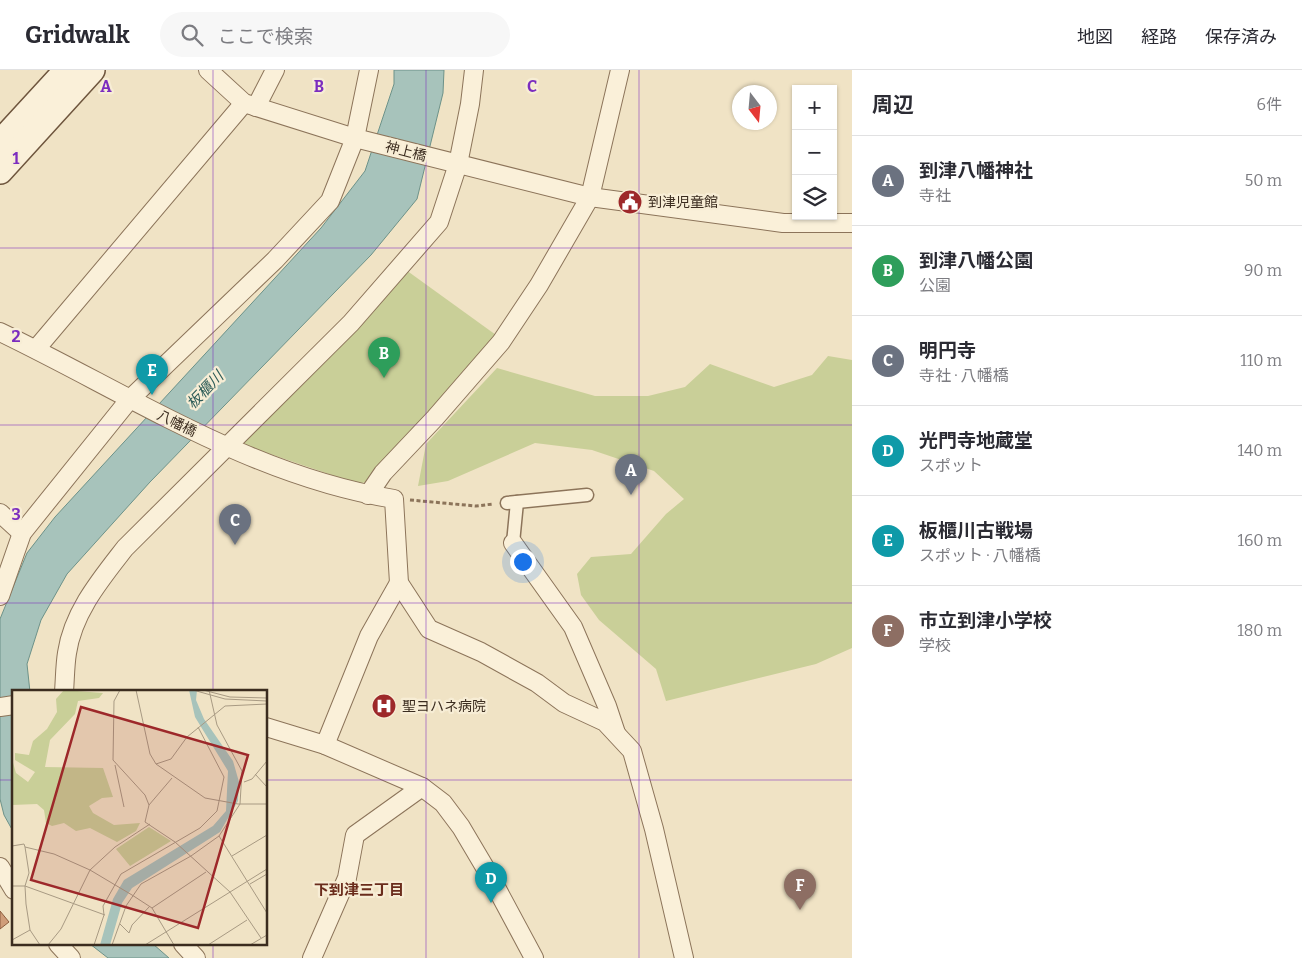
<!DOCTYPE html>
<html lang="ja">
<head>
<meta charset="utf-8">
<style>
  body { margin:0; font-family:Bitter,"Noto Sans JP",serif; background:#f7f7f7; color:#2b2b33 }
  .controls { position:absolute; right:15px; top:15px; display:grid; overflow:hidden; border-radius:0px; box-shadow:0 1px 4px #0004 }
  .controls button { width:45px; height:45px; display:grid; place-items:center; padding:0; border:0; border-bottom:1px solid #e1e1e2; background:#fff; color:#2b2b33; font:25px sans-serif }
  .compass { position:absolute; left:732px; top:15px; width:45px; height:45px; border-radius:50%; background:#fff; box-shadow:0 1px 4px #0004; rotate:164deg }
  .you { position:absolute; left:522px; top:491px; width:18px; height:18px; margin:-12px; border:4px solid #fff; border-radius:50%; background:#1a73e8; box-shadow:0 0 0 8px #1a73e833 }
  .badge { display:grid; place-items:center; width:32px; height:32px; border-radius:50%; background:#7c3aed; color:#fff; font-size:16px; font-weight:700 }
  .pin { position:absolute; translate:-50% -41px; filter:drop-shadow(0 1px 2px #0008) }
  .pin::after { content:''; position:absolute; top:26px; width:18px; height:15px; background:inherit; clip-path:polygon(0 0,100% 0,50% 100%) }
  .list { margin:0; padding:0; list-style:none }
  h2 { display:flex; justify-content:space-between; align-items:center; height:65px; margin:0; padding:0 20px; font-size:21px }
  h2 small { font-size:16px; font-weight:400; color:#7c7c81 }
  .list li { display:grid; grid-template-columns:32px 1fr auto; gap:15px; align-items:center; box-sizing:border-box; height:90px; padding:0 20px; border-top:1px solid #e1e1e2 }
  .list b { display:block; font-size:19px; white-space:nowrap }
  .list p { margin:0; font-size:16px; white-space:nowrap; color:#7c7c81 }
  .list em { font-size:16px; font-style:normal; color:#7c7c81 }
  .icon { flex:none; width:28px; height:28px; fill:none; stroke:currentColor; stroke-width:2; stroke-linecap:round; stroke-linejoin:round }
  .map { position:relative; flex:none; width:852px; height:888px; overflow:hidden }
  header { display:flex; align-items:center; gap:30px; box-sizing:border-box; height:70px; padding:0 25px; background:#fff; border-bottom:1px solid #e1e1e2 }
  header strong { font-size:24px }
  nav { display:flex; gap:28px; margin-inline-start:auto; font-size:18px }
  .search { width:350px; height:45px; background:#f7f7f7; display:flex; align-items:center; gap:12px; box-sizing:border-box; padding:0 18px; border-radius:28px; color:#7c7c81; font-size:19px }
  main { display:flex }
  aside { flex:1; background:#fff }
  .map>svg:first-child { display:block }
  .green { fill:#c9cf98 }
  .water { fill:#a7c3bb; stroke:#6d9289 }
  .building { fill:#cf9d7a; stroke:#8c5d3f }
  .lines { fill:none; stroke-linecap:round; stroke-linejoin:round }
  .pedestrian-casing { stroke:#8c745a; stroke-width:15 }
  .minor-casing { stroke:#8c745a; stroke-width:20 }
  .secondary-casing { stroke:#6e553d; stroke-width:28 }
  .path { stroke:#8c745a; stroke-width:3; stroke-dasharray:4 2.5; stroke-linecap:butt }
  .pedestrian { stroke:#faf0d9; stroke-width:12 }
  .minor { stroke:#faf0d9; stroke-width:18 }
  .secondary { stroke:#faf0d9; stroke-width:25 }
  .grid { fill:none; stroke:#7b2cbf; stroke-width:1; stroke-opacity:0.55 }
  .labels { text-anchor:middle; stroke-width:4.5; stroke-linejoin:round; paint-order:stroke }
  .street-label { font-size:14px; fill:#3b2c1f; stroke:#f7edd5 }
  .poi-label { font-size:14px; fill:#3b2c1f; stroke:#f7edd5; text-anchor:start }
  .water-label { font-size:15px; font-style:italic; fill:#2d5c58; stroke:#f7edd5 }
  .neighbourhood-label { font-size:15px; font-weight:bold; fill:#6a2c1c; stroke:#f7edd5 }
  .inset-road { fill:none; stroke:#a89a83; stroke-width:1 }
  .view { fill:#9d282a; fill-opacity:0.15; stroke:#9d282a; stroke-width:2.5 }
  .inset-edge { fill:none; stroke:#3b2c1f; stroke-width:2.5 }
  .grid-label { font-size:16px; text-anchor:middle; font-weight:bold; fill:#7b2cbf; stroke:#f7edd5; stroke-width:4.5; stroke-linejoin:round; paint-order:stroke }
</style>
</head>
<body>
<header>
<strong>Gridwalk</strong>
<div class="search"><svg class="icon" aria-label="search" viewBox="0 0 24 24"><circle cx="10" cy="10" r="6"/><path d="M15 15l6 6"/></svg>ここで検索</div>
<nav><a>地図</a><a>経路</a><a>保存済み</a></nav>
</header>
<main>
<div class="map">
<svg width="852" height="888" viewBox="0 0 852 888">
  <rect width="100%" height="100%" fill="#f0e3c5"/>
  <!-- green -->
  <g class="green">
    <polygon points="406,200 496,265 431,342 366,412 358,414 244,375 248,363"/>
    <polygon points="828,286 852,290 852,578 816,594 666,631 656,599 599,550 581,525 577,504 591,487 631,484 666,444 684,429 654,401 592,380 535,373 448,411 418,416 426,374 497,298 595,326 648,326 685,317 710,294 774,317 812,305"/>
  </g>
  <!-- water -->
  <g class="water">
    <polygon points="394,0 444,0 443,23 417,129 371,185 150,412 67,504 41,550 27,594 30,622 14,622 14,763 4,745 0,729 0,549 27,483 55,447 321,158 365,101 394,14"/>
    <polygon points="90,874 153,874 169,888 108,888"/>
  </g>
  <!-- building -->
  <polygon class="building" points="0,841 9,852 0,859"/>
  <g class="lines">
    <defs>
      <g id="pedestrian">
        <polyline points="507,433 587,425"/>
        <polyline points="513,473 517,432"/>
      </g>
      <g id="minor">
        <polyline points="208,0 244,33 355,68 590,127 783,153 852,153"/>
        <polyline points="256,37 275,0"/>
        <path d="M0,262C129,324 251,406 394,429L399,513L429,559L481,582L537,613L564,633L605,652L632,681L654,759L684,888"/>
        <polyline points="36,279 244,33"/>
        <polyline points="368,425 383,403 435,348 501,272 539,215 590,127 620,0"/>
        <polyline points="0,443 22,463"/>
        <polyline points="513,473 573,557 607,636 616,663"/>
        <polyline points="0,526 22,463 129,330 275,190 330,131 355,68 369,0"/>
        <path d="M64,622C65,609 65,595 67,583C73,542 101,509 125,478L351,253L439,152L458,94L470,34L474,0"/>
        <polyline points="0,637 14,635"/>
        <polyline points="266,657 325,675 422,717 443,733 461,757 490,806 534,888"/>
        <polyline points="325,675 369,566 399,513"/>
        <polyline points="0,797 14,820"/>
        <polyline points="58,874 71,888"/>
        <polyline points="183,874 196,888"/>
        <polyline points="312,888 347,808 355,765 422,717"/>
      </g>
      <g id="secondary">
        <polyline points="0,73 67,0"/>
        <polyline points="0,101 92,0"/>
      </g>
    </defs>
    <!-- pedestrian casing -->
    <use href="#pedestrian" class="pedestrian-casing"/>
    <!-- minor casing -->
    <use href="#minor" class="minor-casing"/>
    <!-- secondary casing -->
    <use href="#secondary" class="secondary-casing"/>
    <!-- path -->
    <polyline class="path" points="410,430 476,436 493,434"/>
    <!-- pedestrian -->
    <use href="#pedestrian" class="pedestrian"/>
    <!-- minor -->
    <use href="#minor" class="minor"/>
    <!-- secondary -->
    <use href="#secondary" class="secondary"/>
  </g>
  <!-- grid -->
  <path class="grid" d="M213,0V622M426,0V888M639,0V888M0,178H852M0,355H852M0,533H852M0,710H14M266,710H852M213,874V888"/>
  <!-- icons -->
  <defs>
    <symbol id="civic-disc" viewBox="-11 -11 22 22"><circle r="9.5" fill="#9d282a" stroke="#f7edd5"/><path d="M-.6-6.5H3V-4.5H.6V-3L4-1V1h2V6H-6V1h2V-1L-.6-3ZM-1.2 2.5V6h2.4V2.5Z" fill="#fff"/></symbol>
    <symbol id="hospital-disc" viewBox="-11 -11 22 22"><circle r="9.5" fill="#9d282a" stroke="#f7edd5"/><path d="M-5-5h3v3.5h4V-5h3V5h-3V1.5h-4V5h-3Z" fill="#fff"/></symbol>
  </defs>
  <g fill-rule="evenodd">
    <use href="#civic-disc" x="616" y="118" width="28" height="28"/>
    <use href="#hospital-disc" x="370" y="622" width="28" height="28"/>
  </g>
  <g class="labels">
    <!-- street labels -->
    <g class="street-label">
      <text transform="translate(406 81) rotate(14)" y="5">神上橋</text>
      <text transform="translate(177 353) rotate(26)" y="5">八幡橋</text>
    </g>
    <!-- poi labels -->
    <g class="poi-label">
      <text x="648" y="137">到津児童館</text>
      <text x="402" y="641">聖ヨハネ病院</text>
    </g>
    <!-- water labels -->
    <g class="water-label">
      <text transform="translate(205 320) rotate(-46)" y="5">板櫃川</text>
    </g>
    <!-- neighbourhood labels -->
    <g class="neighbourhood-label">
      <text x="359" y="825">下到津三丁目</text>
    </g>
  </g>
  <!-- overview -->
  <g transform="translate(12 620)">
    <rect width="255" height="255" fill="#f0e3c5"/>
    <path d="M52,0L91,3L87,8L66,11L63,24L38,50L33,77L91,78L101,107L90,108L77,116L81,123L102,135L128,133L124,141L105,152L78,138L64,141L52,133L40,136L34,133L32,120L25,114L0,115V69L4,83L16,92L23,82L3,70V63L17,65L21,51L35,39L45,22L44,9ZM137,137L159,151L118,176L104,159Z" fill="#c9cf98"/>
    <path d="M177,0H185L184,10L192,29L221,71L227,92L226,111L208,142L120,198L110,213L98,255H88L101,209L112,190L201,136L214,121L216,81L183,27Z" fill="#a7c3bb"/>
    <path class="inset-road" d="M108,0L102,11L101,70L133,105L137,115L133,132L163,152L218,202L249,248M124,0L138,64L144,74L193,108L226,114H255M181,0L213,9L255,11M191,0L218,7L255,8M233,0H251M144,74L159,69L175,47L213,16L255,14M103,75L112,117M243,84L255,97M232,92L240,89L255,71M137,115L160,88M207,146L255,223M0,156L12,154L13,157L42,164L78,180L120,205L140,218L162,255M13,157L17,183L13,196L14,214L18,240L28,255M220,166L255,145M238,194L255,184M0,196H13L93,225M140,218L194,182M108,234L117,243L120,235L138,216M0,250L18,240M36,255L49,239L78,180L103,157L138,134M82,255L92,225L91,216L109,184L188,138L205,121L212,87L186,37M100,255L114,216L129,194L179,166L207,146L228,114L230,81L205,35L197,0M133,255L255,179M196,255L235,230M238,255L255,245"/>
    <path class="view" d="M69,17L236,65L186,238L19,190Z"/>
    <rect width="255" height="255" class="inset-edge"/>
  </g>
  <g class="grid-label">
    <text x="106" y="22">A</text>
    <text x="319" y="22">B</text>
    <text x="532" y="22">C</text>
    <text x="16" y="94">1</text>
    <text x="16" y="272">2</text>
    <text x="16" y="450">3</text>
  </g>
</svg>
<div class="controls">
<button>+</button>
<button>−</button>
<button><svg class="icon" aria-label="layers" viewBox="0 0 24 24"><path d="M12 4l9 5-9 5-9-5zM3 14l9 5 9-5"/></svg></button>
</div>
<svg class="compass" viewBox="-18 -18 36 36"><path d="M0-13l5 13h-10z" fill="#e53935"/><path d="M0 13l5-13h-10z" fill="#7c7c81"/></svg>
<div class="you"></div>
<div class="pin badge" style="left:631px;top:425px;background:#6b7280">A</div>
<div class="pin badge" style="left:384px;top:308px;background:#2e9e5b">B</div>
<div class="pin badge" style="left:235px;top:475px;background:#6b7280">C</div>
<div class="pin badge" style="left:491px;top:833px;background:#0f9aa8">D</div>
<div class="pin badge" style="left:152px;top:325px;background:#0f9aa8">E</div>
<div class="pin badge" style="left:800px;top:840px;background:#8d6e63">F</div>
</div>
<aside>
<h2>周辺<small>6件</small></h2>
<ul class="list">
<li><span class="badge" style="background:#6b7280">A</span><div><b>到津八幡神社</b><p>寺社</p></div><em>50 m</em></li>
<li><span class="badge" style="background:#2e9e5b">B</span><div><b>到津八幡公園</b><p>公園</p></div><em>90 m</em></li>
<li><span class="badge" style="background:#6b7280">C</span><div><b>明円寺</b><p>寺社 · 八幡橋</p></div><em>110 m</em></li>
<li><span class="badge" style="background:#0f9aa8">D</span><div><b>光門寺地蔵堂</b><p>スポット</p></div><em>140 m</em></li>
<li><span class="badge" style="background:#0f9aa8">E</span><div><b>板櫃川古戦場</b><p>スポット · 八幡橋</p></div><em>160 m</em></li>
<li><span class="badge" style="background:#8d6e63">F</span><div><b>市立到津小学校</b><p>学校</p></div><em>180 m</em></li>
</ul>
</aside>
</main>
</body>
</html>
